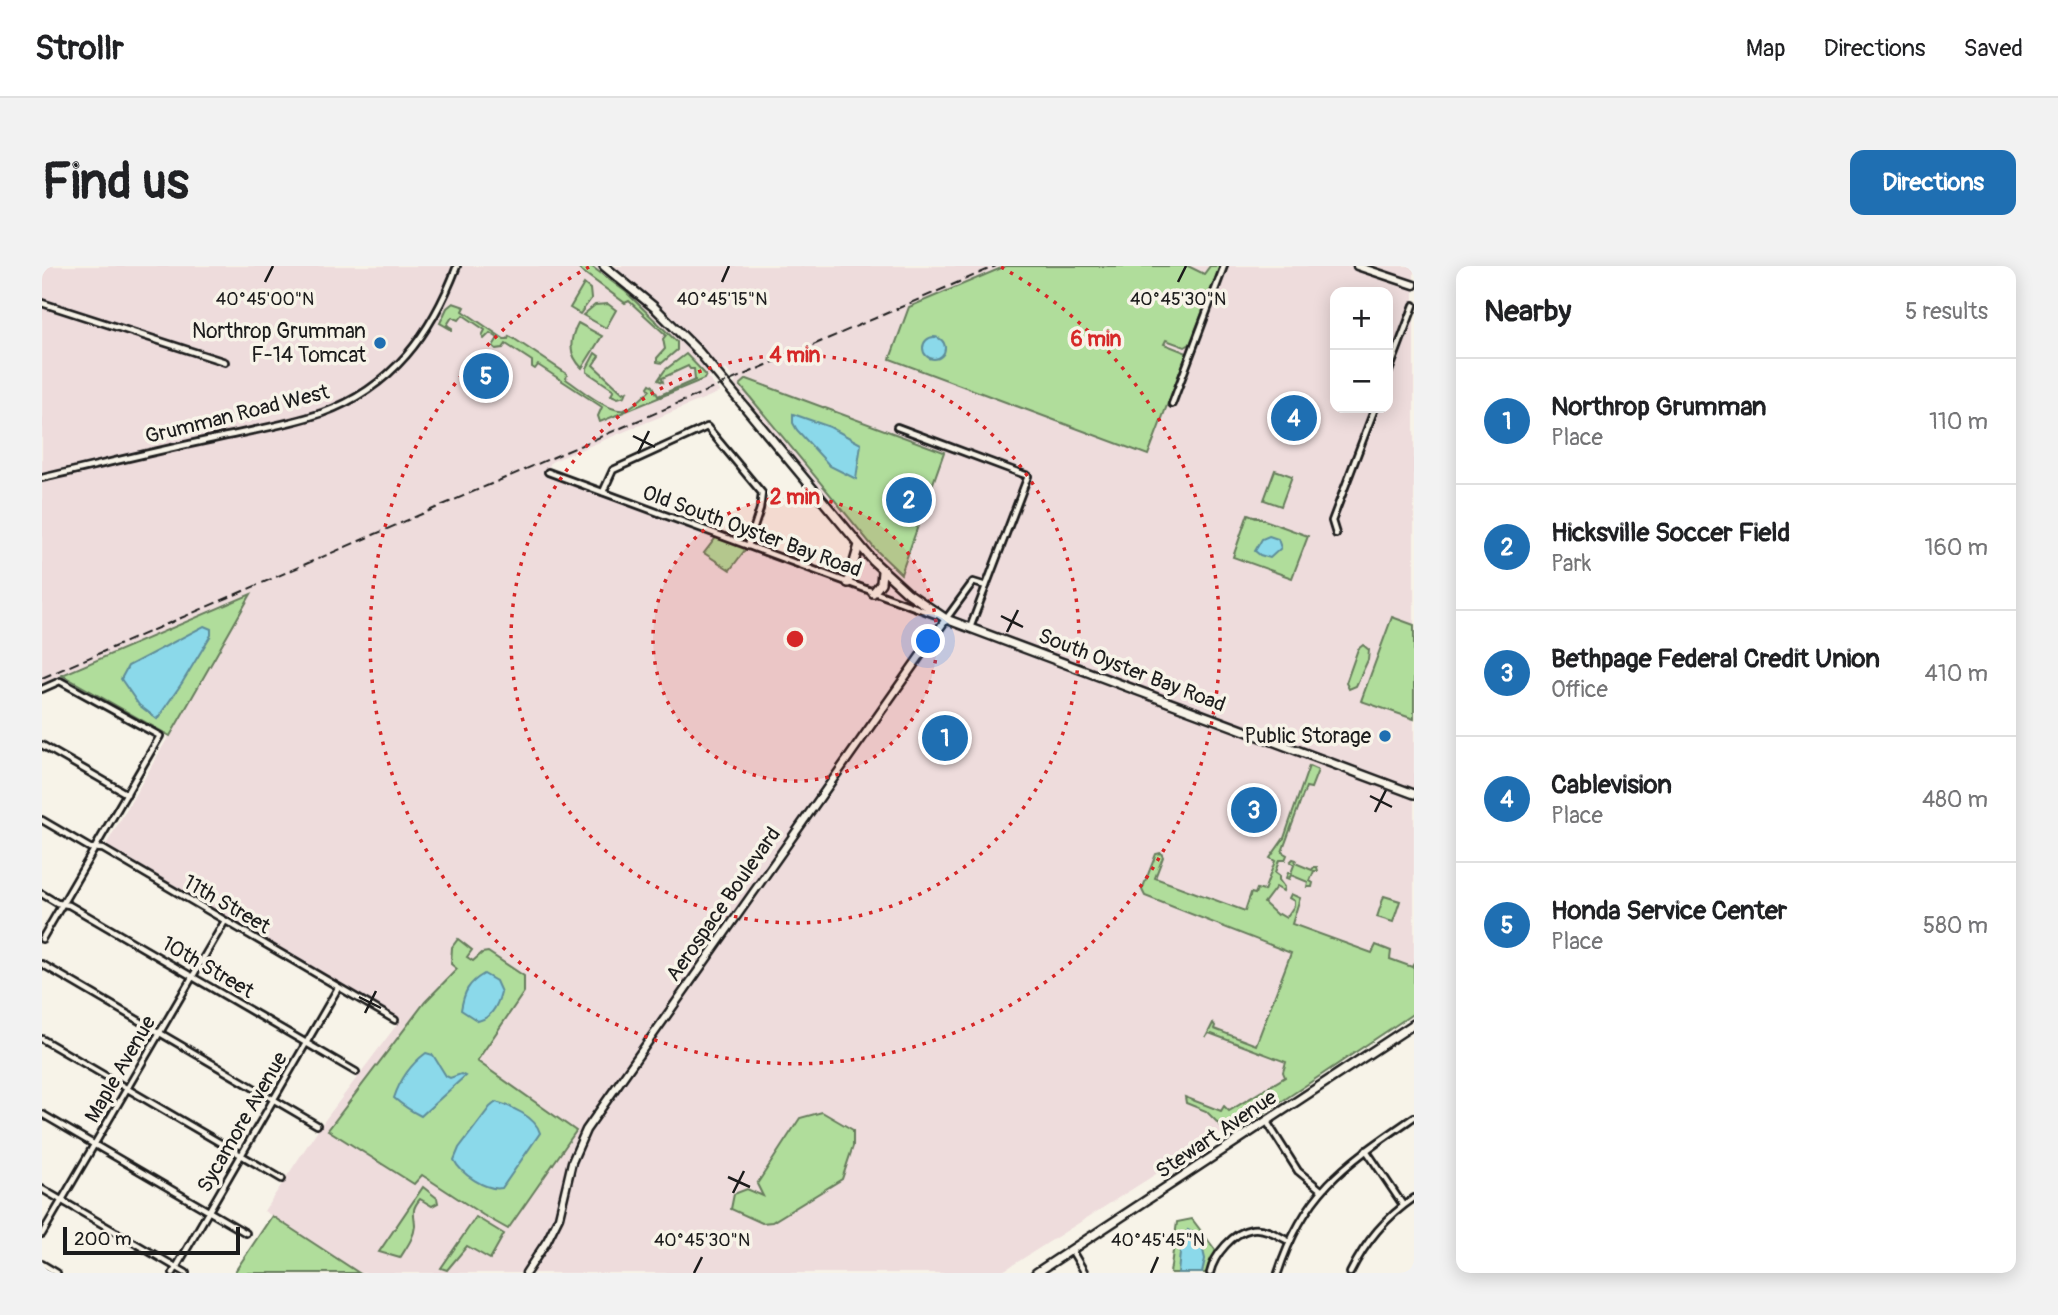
<!DOCTYPE html>
<html lang="en">
<head>
<meta charset="utf-8">
<style>
  body { margin:0; font-family:Pangolin,sans-serif; background:#f2f2f2; color:#202124 }
  .controls { position:absolute; right:21px; top:21px; display:grid; overflow:hidden; border-radius:14px; box-shadow:0 4px 18px #0003 }
  .controls button { width:63px; height:63px; display:grid; place-items:center; padding:0; border:0; border-bottom:2px solid #e0e0e0; background:#fff; color:#202124; font:35px sans-serif }
  .scale { position:absolute; left:21px; bottom:18px; width:177px; box-sizing:border-box; padding-left:7px; border:4px solid #1c1c1c; border-top:0; font-size:19px; line-height:24px; white-space:nowrap; color:#1c1c1c; -webkit-text-stroke:5px #f7f3e8; paint-order:stroke }
  .you { position:absolute; left:887px; top:376px; width:24px; height:24px; margin:-18px; border:5px solid #fff; border-radius:50%; background:#1a73e8; box-shadow:0 0 0 10px #1a73e833 }
  .badge { display:grid; place-items:center; width:46px; height:46px; border-radius:50%; background:#1f6fb2; color:#fff; font-size:23px; font-weight:700 }
  .pin { position:absolute; translate:-50% -50%; border:4px solid #fff; box-shadow:0 2px 7px #0006 }
  .list { margin:0; padding:0; list-style:none }
  h2 { display:flex; justify-content:space-between; align-items:center; height:91px; margin:0; padding:0 28px; font-size:30px }
  h2 small { font-size:23px; font-weight:400; color:#757577 }
  .list li { display:grid; grid-template-columns:46px 1fr auto; gap:21px; align-items:center; box-sizing:border-box; height:126px; padding:0 28px; border-top:2px solid #e0e0e0 }
  .list b { display:block; font-size:26px; white-space:nowrap }
  .list p { margin:0; font-size:23px; white-space:nowrap; color:#757577 }
  .list em { font-size:23px; font-style:normal; color:#757577 }
  .map { position:relative; flex:none; width:1372px; height:1007px; overflow:hidden; border-radius:14px }
  header { display:flex; align-items:center; gap:42px; box-sizing:border-box; height:98px; padding:0 35px; background:#fff; border-bottom:2px solid #e0e0e0 }
  header strong { font-size:33px }
  nav { display:flex; gap:38px; margin-inline-start:auto; font-size:24px }
  .intro { display:flex; align-items:center; justify-content:space-between; box-sizing:border-box; height:168px; padding:0 42px }
  h1 { margin:0; font-size:49px }
  .button { padding:18px 32px; border-radius:14px; background:#1f6fb2; color:#fff; font-size:24px; font-weight:700 }
  main { display:flex; gap:42px; padding:0 42px }
  aside { flex:1; background:#fff; border-radius:14px; box-shadow:0 4px 18px #0003 }
  .map>svg:first-child { display:block }
  .built { fill:#eedcdc; fill-rule:evenodd }
  .green { fill:#b0dd9b; stroke:#667c5c; stroke-width:2 }
  .water { fill:#8bd9ea; stroke:#5f8d98; stroke-width:2 }
  .lines { fill:none; stroke-linecap:round; stroke-linejoin:round }
  .minor-casing { stroke:#1c1c1c; stroke-width:10 }
  .tertiary-casing { stroke:#1c1c1c; stroke-width:11 }
  .secondary-casing { stroke:#1c1c1c; stroke-width:12 }
  .minor { stroke:#f7f3e8; stroke-width:4.5 }
  .tertiary { stroke:#f7f3e8; stroke-width:6 }
  .secondary { stroke:#f7f3e8; stroke-width:7 }
  .rail { stroke:#1c1c1c; stroke-width:2; stroke-dasharray:10 5; stroke-linecap:butt }
  .ticks { fill:none; stroke:#1c1c1c; stroke-width:2.5 }
  .ring { fill:none; stroke:#d62828; stroke-width:3.5; stroke-dasharray:3.5 7 }
  .poi-dot { fill:#1f6fb2; stroke:#f7f3e8; stroke-width:2.5 }
  .labels { text-anchor:middle; stroke-width:7; stroke-linejoin:round; paint-order:stroke }
  .poi-label { font-size:21px; fill:#1c1c1c; stroke:#f7f3e8; text-anchor:end }
  .street-label { font-size:21px; fill:#1c1c1c; stroke:#f7f3e8 }
  .ticks-label { font-size:18px; text-anchor:middle; fill:#1c1c1c; stroke:#f7f3e8; stroke-width:7; stroke-linejoin:round; paint-order:stroke }
  .centre { fill:#d62828; stroke:#f7f3e8; stroke-width:3.5 }
  .ring-label { font-size:21px; text-anchor:middle; font-weight:bold; fill:#d62828; stroke:#f7f3e8; stroke-width:7; stroke-linejoin:round; paint-order:stroke }
</style>
</head>
<body>
<header>
<strong>Strollr</strong>
<nav><a>Map</a><a>Directions</a><a>Saved</a></nav>
</header>
<div class="intro"><h1>Find us</h1><a class="button">Directions</a></div>
<main>
<div class="map">
<svg width="1372" height="1007" viewBox="0 0 1372 1007">
  <rect width="100%" height="100%" fill="#f7f3e8"/>
  <filter id="ink" filterUnits="userSpaceOnUse"><feTurbulence type="fractalNoise" baseFrequency=".0143" numOctaves="2"/><feDisplacementMap in="SourceGraphic" scale="14" xChannelSelector="R" yChannelSelector="G"/><feConvolveMatrix kernelMatrix="1 2 1 2 8 2 1 2 1" color-interpolation-filters="sRGB"/></filter>
  <g filter="url(#ink)">
    <!-- built -->
    <path class="built" d="M0,0H1372V359L1319,434L1372,453V744L958,1007H317L222,945L277,862L359,753L64,579L208,329L0,417ZM1293,26H1346V142H1293ZM684,103L694,116L692,118L818,272L803,314L506,203L509,196L678,126L665,111Z"/>
    <!-- green -->
    <g class="green">
      <polygon points="537,0 549,0 584,26 635,76 635,84 620,97 615,96 615,92 623,83 621,73 624,69 587,35 583,37 537,3"/>
      <polygon points="964,0 1146,0 1162,8 1168,0 1178,0 1148,78 1143,81 1124,74 1122,78 1145,87 1106,189 848,93 867,41"/>
      <polygon points="542,18 548,23 549,33 538,48 528,42"/>
      <path d="M411,37L423,41L421,45L462,73H466L467,70L471,72L525,108L524,113C537,122 567,147 582,144C592,141 601,131 608,124L606,121L608,118L611,120L616,130L653,114L652,103H648L646,100L620,112L621,116L616,114L623,104L644,88L664,109L662,113L558,156L556,150L560,141L496,99L493,103L490,101V95L464,78L461,82L454,83L451,80L456,72L448,67L442,73L440,70L443,64L421,49L417,54L410,51L405,59L410,62V64L398,57L405,42Z"/>
      <polygon points="566,38 574,44 564,62 541,49 553,39"/>
      <path d="M536,57L560,70L540,102C526,88 527,74 536,57Z"/>
      <polygon points="553,87 557,90 551,99 581,127 585,125 583,130 576,132 569,129 572,124 545,106 545,102"/>
      <polygon points="705,113 902,186 859,308 832,282 698,119"/>
      <polygon points="1233,204 1250,210 1239,240 1222,234"/>
      <polygon points="1206,248 1266,270 1250,312 1191,291"/>
      <polygon points="676,269 706,280 688,304 662,287"/>
      <polygon points="209,328 128,470 20,409"/>
      <polygon points="1350,351 1372,359 1372,453 1319,435"/>
      <polygon points="1321,379 1327,384 1326,394 1314,420 1307,423 1304,417 1316,383"/>
      <polygon points="1267,500 1276,504 1269,522 1264,521 1240,586 1245,589 1243,594 1237,594 1233,607 1237,610 1237,614 1242,621 1241,625 1234,621 1222,637 1235,649 1237,648 1244,652 1252,640 1252,635 1247,632 1249,628 1258,632 1250,658 1330,687 1334,679 1349,685 1348,693 1370,701 1372,697 1372,747 1191,868 1187,868 1164,845 1144,837 1143,831 1179,845 1182,840 1187,845 1243,811 1241,806 1244,796 1167,767 1164,771 1171,757 1173,760 1172,763 1214,779 1249,687 1103,630 1100,624 1114,588 1119,587 1121,591 1113,612 1203,645 1209,627 1213,628 1215,623 1222,625 1233,595 1228,592 1242,572"/>
      <polygon points="1251,593 1254,594 1253,597 1270,604 1272,601 1275,601 1276,605 1272,605 1268,615 1271,617 1270,621 1265,621 1266,616 1249,609 1247,613 1244,612 1246,607 1249,607 1252,599 1248,596"/>
      <polygon points="1342,630 1358,635 1351,656 1335,651"/>
      <polygon points="416,673 430,684 425,691 431,695 440,687 446,686 482,710 482,726 435,795 534,865 466,963 441,949 380,909 372,918 286,864 383,736 415,703 409,698 410,681"/>
      <polygon points="780,846 811,864 811,880 800,913 730,956 720,957 689,943 692,928 705,923 721,930 715,918 758,852"/>
      <path d="M381,921L395,932L396,937L390,940L378,933C368,945 373,948 373,960C372,972 364,982 358,992L337,986Z"/>
      <polygon points="230,950 317,1007 192,1007"/>
      <polygon points="434,951 462,968 448,993 425,980 405,1004 399,1002"/>
      <polygon points="1150,953 1174,985 1165,1007 1128,1007 1135,956"/>
    </g>
    <!-- water -->
    <g class="water">
      <circle cx="892" cy="82" r="11"/>
      <polygon points="751,148 788,161 819,178 814,213 788,200 755,164 751,157"/>
      <polygon points="1227,270 1236,273 1239,282 1228,292 1218,289 1213,285 1220,273"/>
      <polygon points="162,360 169,363 169,369 140,417 115,453 97,439 79,413 86,400"/>
      <path d="M442,708L454,715L459,726C456,738 450,752 436,755L419,744C422,726 426,717 442,708Z"/>
      <path d="M384,787L391,789L404,810L408,812L419,808L423,810L379,850C371,846 359,838 352,832C358,814 369,798 384,787Z"/>
      <path d="M454,836C469,840 494,851 498,867L460,922C444,925 419,908 412,894L417,882L448,841Z"/>
      <polygon points="1146,964 1158,971 1163,993 1160,1007 1136,1007 1139,977"/>
    </g>
    <g class="lines">
      <defs>
        <g id="minor">
          <polyline points="0,37 183,96"/>
          <polyline points="1346,108 1372,39"/>
          <polyline points="1130,138 1182,0"/>
          <polyline points="855,161 986,210 928,362"/>
          <polyline points="506,206 894,349"/>
          <path d="M0,212C57,199 114,185 171,173C207,165 245,159 280,147C350,122 390,67 415,0"/>
          <polyline points="561,226 571,204 665,161 720,227 718,243 706,280"/>
          <polyline points="1294,268 1290,255 1333,142"/>
          <polyline points="902,352 904,353 931,316 944,320"/>
          <polyline points="0,423 18,415 118,470 0,673"/>
          <polyline points="0,479 85,528"/>
          <polyline points="0,554 48,582 61,583 353,754"/>
          <polyline points="0,628 15,637 27,639 314,806"/>
          <polyline points="0,698 275,859"/>
          <polyline points="0,773 240,913"/>
          <polyline points="0,848 204,967"/>
          <polyline points="1225,856 1256,905 1279,924"/>
          <polyline points="1324,884 1361,939"/>
          <polyline points="0,923 144,1007"/>
          <polyline points="0,968 183,655"/>
          <polyline points="1030,985 1043,1007"/>
          <polyline points="0,998 15,1007"/>
          <polyline points="131,1007 296,722"/>
          <path d="M1168,1007C1172,989 1191,966 1210,963C1223,961 1237,970 1248,976"/>
          <path d="M1236,1007C1263,924 1304,898 1372,851"/>
          <path d="M1308,1007C1324,975 1343,952 1372,932"/>
        </g>
        <g id="tertiary">
          <polyline points="1315,0 1372,19"/>
          <polyline points="484,1007 505,975 517,951 530,896 544,864 904,353"/>
        </g>
        <g id="secondary">
          <polyline points="562,0 612,41 657,86 831,295 866,327 904,353 1372,528"/>
          <polyline points="806,317 817,279"/>
          <polyline points="831,327 839,317 840,305"/>
          <polyline points="994,1007 1372,758"/>
        </g>
      </defs>
      <!-- minor casing -->
      <use href="#minor" class="minor-casing"/>
      <!-- tertiary casing -->
      <use href="#tertiary" class="tertiary-casing"/>
      <!-- secondary casing -->
      <use href="#secondary" class="secondary-casing"/>
      <!-- minor -->
      <use href="#minor" class="minor"/>
      <!-- tertiary -->
      <use href="#tertiary" class="tertiary"/>
      <!-- secondary -->
      <use href="#secondary" class="secondary"/>
      <!-- rail -->
      <polyline class="rail" points="0,412 954,0"/>
    </g>
  </g>
  <!-- ticks -->
  <path class="ticks" d="M223,16L231,0M680,16L687,0M1136,16L1144,0M591,170L613,181M596,187L607,165M959,350L981,361M965,366L976,344M1328,530L1350,541M1333,546L1344,524M317,731L339,742M323,747L334,725M686,911L708,921M691,927L702,905M652,1007L660,991M1109,1007L1116,991"/>
  <!-- distance rings -->
  <circle cx="753" cy="373" r="142" fill="#d62828" fill-opacity=".12"/>
  <g class="ring">
    <circle cx="753" cy="373" r="142"/>
    <circle cx="753" cy="373" r="284"/>
    <path d="M959 1A425 425 0 1 1 547 1"/>
  </g>
  <!-- markers -->
  <g class="poi-dot">
    <circle cx="338" cy="77" r="7"/>
    <circle cx="1343" cy="470" r="7"/>
  </g>
  <g class="labels">
    <!-- poi labels -->
    <g class="poi-label">
      <text x="324" y="72">Northrop Grumman<tspan x="324" dy="24">F-14 Tomcat</tspan></text>
      <text x="1329" y="477">Public Storage</text>
    </g>
    <!-- street labels -->
    <g class="street-label">
      <text transform="translate(195 148) rotate(-14)" y="7">Grumman Road West</text>
      <text transform="translate(710 265) rotate(20)" y="7">Old South Oyster Bay Road</text>
      <text transform="translate(1090 404) rotate(21)" y="7">South Oyster Bay Road</text>
      <text transform="translate(185 638) rotate(30)" y="7">11th Street</text>
      <text transform="translate(681 638) rotate(-55)" y="7">Aerospace Boulevard</text>
      <text transform="translate(166 701) rotate(30)" y="7">10th Street</text>
      <text transform="translate(78 803) rotate(-60)" y="7">Maple Avenue</text>
      <text transform="translate(200 856) rotate(-60)" y="7">Sycamore Avenue</text>
      <text transform="translate(1174 868) rotate(-34)" y="7">Stewart Avenue</text>
    </g>
  </g>
  <g class="ticks-label">
    <text x="223" y="39">40°45'00"N</text>
    <text x="680" y="39">40°45'15"N</text>
    <text x="1136" y="39">40°45'30"N</text>
    <text x="660" y="980">40°45'30"N</text>
    <text x="1116" y="980">40°45'45"N</text>
  </g>
  <circle cx="753" cy="373" r="10" class="centre"/>
  <g class="ring-label">
    <text x="1054" y="80">6 min</text>
    <text x="753" y="96">4 min</text>
    <text x="753" y="238">2 min</text>
  </g>
</svg>
<div class="controls">
<button>+</button>
<button>−</button>
</div>
<div class="scale">200 m</div>
<div class="you"></div>
<div class="pin badge" style="left:903px;top:472px">1</div>
<div class="pin badge" style="left:867px;top:234px">2</div>
<div class="pin badge" style="left:1212px;top:544px">3</div>
<div class="pin badge" style="left:1252px;top:152px">4</div>
<div class="pin badge" style="left:444px;top:110px">5</div>
</div>
<aside>
<h2>Nearby<small>5 results</small></h2>
<ul class="list">
<li><span class="badge">1</span><div><b>Northrop Grumman</b><p>Place</p></div><em>110 m</em></li>
<li><span class="badge">2</span><div><b>Hicksville Soccer Field</b><p>Park</p></div><em>160 m</em></li>
<li><span class="badge">3</span><div><b>Bethpage Federal Credit Union</b><p>Office</p></div><em>410 m</em></li>
<li><span class="badge">4</span><div><b>Cablevision</b><p>Place</p></div><em>480 m</em></li>
<li><span class="badge">5</span><div><b>Honda Service Center</b><p>Place</p></div><em>580 m</em></li>
</ul>
</aside>
</main>
</body>
</html>
